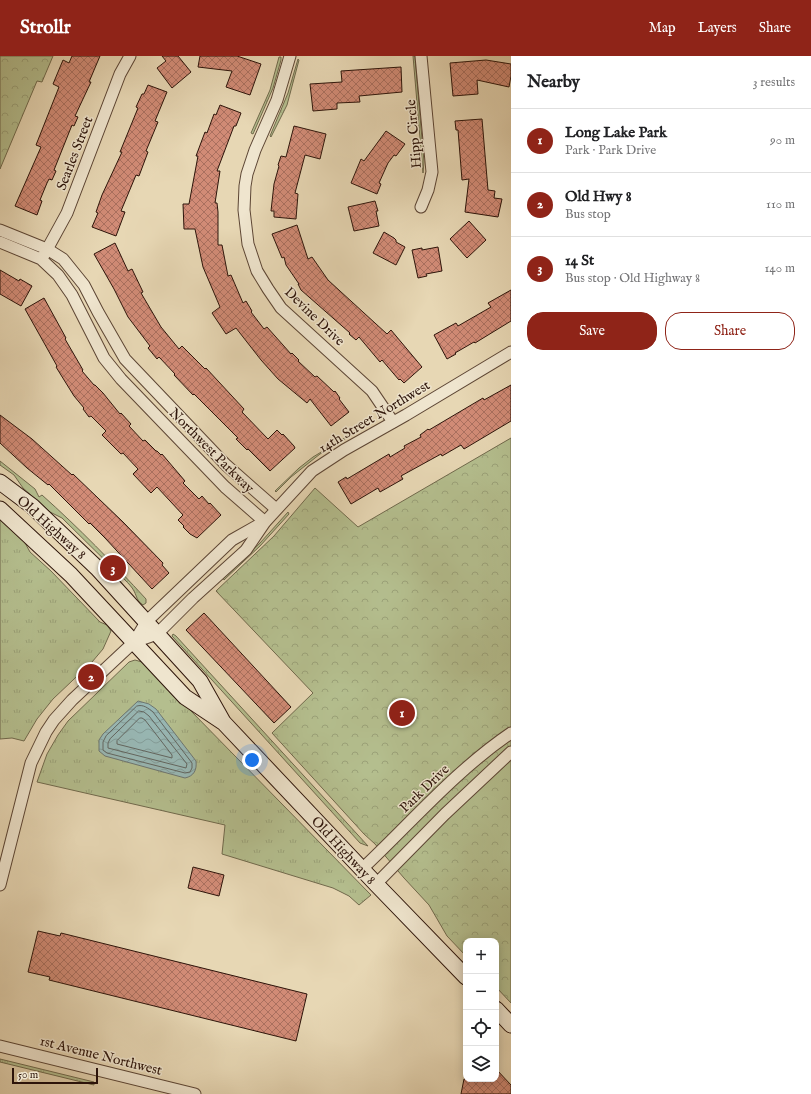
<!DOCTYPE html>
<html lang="en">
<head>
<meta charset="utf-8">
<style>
  body { margin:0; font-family:"IM FELL English",serif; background:#f2f2f2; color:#202124 }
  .controls { position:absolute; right:12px; bottom:12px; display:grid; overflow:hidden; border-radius:8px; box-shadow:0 2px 10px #0003 }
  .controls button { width:36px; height:36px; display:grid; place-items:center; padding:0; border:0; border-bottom:1px solid #e0e0e0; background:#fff; color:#202124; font:20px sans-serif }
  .scale { position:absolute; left:12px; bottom:10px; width:86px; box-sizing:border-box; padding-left:4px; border:2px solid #2d140a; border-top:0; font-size:11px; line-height:14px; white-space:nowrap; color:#2d140a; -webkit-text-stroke:3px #efe5ce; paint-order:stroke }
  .you { position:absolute; left:252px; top:704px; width:14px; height:14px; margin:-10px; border:3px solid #fff; border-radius:50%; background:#1a73e8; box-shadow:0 0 0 6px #1a73e833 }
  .badge { display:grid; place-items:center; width:26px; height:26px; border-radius:50%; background:#8f2418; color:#fff; font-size:13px; font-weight:700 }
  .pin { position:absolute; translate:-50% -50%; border:2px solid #fff; box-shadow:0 1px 4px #0006 }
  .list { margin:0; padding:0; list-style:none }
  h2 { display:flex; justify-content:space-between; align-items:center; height:52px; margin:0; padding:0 16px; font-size:17px }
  h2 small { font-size:13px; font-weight:400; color:#757577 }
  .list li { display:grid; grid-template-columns:26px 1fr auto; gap:12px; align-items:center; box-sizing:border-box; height:64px; padding:0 16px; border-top:1px solid #e0e0e0 }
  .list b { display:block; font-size:15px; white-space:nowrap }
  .list p { margin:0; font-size:13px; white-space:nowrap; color:#757577 }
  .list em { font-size:13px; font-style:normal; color:#757577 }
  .actions { display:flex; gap:8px; padding:12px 16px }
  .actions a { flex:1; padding:9px 0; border:1px solid #8f2418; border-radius:16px; text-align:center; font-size:14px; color:#8f2418 }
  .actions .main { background:#8f2418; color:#fff }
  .icon { flex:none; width:22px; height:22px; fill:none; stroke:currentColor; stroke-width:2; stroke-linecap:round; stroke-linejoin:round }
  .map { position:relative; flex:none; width:511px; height:1038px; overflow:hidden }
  header { display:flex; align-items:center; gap:24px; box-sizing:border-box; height:56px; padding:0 20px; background:#8f2418; color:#fff }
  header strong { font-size:19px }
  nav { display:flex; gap:22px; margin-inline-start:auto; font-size:14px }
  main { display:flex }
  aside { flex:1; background:#fff }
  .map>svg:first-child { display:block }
  .grass { fill:url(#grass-tufts); stroke:#70694c }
  .forest { fill:url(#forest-crowns); stroke:#70694c }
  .water { fill:url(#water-waves); stroke:#6d7671 }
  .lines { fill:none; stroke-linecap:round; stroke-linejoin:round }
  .shore { stroke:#626660; stroke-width:1 }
  .building { fill:url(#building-cross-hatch); stroke:#2d140a }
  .street-casing { stroke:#5c4534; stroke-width:13 }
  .secondary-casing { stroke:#2d140a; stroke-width:17 }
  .street { stroke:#efe5ce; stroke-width:11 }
  .secondary { stroke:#efe5ce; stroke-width:15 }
  .labels { text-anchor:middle; stroke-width:3; stroke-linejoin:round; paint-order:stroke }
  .street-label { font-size:14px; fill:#2d140a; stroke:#efe5ce }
</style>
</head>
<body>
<header>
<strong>Strollr</strong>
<nav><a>Map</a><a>Layers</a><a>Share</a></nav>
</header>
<main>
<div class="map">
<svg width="511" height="1038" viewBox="0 0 511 1038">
  <defs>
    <pattern id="grass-tufts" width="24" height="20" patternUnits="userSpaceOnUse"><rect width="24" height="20" fill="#b4be8e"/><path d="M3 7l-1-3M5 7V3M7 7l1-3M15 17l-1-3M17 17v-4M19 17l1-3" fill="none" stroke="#9ba279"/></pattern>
    <pattern id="forest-crowns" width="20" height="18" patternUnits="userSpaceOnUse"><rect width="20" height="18" fill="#b4be8e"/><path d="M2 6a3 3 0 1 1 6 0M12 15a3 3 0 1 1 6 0" fill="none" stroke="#9ba279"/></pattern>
    <pattern id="water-waves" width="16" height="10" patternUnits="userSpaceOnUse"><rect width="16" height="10" fill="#98b8b5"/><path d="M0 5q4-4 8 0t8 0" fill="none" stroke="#839d9a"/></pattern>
    <pattern id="building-cross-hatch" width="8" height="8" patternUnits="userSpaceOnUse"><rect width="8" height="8" fill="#d18b76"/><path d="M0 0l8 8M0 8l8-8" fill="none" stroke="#aa705f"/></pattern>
  </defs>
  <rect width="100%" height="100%" fill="#e7d7b4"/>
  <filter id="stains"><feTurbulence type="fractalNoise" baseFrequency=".005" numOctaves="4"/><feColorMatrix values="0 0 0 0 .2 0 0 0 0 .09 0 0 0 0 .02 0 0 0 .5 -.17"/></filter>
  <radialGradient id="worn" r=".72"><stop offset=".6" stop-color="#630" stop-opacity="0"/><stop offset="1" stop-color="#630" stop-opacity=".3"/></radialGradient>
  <!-- grass -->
  <g class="grass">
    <polygon points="413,0 415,0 415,3 424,106 423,117"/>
    <polygon points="279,1 281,1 281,4 273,32 253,78 251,77 270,34"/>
    <polygon points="298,3 299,4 287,49 271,81 270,80 288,37"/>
    <polygon points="374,364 368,369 320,398 291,421 276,436 275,435 299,412 313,401"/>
    <path d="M0,405L35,433L39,441L42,439C79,472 113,507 146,543V547L143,549C137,545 137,541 134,535C132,531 128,527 125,524L62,462L50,456L23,432L14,419L0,409Z"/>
    <polygon points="288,456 289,458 260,490 224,524 223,522 260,487"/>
    <polygon points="0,463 24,485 30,496 51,515 100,566 107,569 111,575 103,593 92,606 53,643 37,663 24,685 12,682 0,683"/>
    <polygon points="173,578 176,580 368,790 360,787 172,580"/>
    <polygon points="135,604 142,606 145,608 371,839 359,849 349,840 333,832 222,798 225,769 37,726 47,698 58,679 68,665 129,606"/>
    <polygon points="0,1003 94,1026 94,1029 0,1006"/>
  </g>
  <!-- forest -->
  <g class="forest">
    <polygon points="0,0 53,0 42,26 37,25 0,113"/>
    <polygon points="511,382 511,947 496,931 496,885 466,885 466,900 447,880 429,849 404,822 375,788 364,778 272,677 313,637 216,535 274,480 315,432 358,471"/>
  </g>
  <!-- water -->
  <path class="water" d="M138,645L149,648L156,653L196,705C197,714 194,720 185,722L105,700L99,695V684L103,678Z"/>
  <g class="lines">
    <!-- shore -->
    <g class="shore">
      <path d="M137,650C143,648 148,652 153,656L192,707V712L190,716L185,717L107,697L103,694V686L106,680Z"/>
      <polygon points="139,655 144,656 149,660 187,708 186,712 108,692 108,687 110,683"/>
      <polygon points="140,662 142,662 145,664 172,699 172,702 117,688 117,685"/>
    </g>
  </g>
  <!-- building -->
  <g class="building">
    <polygon points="72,0 100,0 89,26 91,26 75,60 78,61 74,70 72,69 54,114 56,115 52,124 49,123 47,127 40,144 42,145 37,159 15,150 41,91 36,89 59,31 53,28 63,4 69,7"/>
    <polygon points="162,0 178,0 191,16 172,32 157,12 166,5"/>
    <polygon points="200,0 237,0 261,8 250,39 226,31 232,15 198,11"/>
    <polygon points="486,4 511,8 511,20 509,31 477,24 478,38 453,40 450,7"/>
    <polygon points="401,11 402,36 359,40 360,46 337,47 337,53 313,55 310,28 342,26 341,15"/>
    <polygon points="148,29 167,36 155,65 158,66 146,95 148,96 139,120 136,119 121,155 125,156 116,180 92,171 98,157 96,156 102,139 122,96 120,96 138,52 136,51 142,38 144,38"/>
    <polygon points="220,49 241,57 236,70 234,70 217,115 220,115 215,147 217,147 218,156 218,189 222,189 228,220 231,219 243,247 246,245 252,255 251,256 264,273 267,271 291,298 292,297 299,304 298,305 315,321 317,320 334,336 335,335 340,342 339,343 349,356 331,370 310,343 307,347 278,323 261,304 236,272 226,278 212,257 220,251 203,211 195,173 184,173 183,148 189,148 198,100 196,100 205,76 207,77 214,58 216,59"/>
    <polygon points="482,63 488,134 495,135 494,142 502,143 498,161 465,156 469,123 462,124 458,74 456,74 455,65"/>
    <polygon points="294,70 326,78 320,103 305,99 295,137 298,138 296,163 274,161 274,155 271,155 274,128 279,110 278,109 281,100 286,101"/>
    <polygon points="386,75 405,88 396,100 394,99 388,107 379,127 381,128 377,138 351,127 361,103 364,105"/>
    <polygon points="375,145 378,155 376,155 379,170 354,175 348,151"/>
    <polygon points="469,165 486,184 467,202 450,183"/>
    <polygon points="297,169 308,203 312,201 328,224 387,278 391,274 422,311 404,327 400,323 399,324 382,304 380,306 359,281 356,284 349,278 350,277 301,234 298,228 299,228 286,209 284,201 282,202 272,178"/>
    <polygon points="384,176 394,182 396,184 396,186 405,191 396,209 373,197"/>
    <polygon points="115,187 128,215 132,213 143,236 141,237 161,271 179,293 182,290 205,313 206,312 244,353 242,356 268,383 277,374 282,379 283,378 294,390 295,392 270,415 248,393 247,394 236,383 238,382 194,338 193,339 174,319 175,318 159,301 157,303 148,292 150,290 128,261 114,233 94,198"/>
    <polygon points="438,191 442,215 426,218 427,220 418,222 412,194 422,192 422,194"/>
    <polygon points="0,214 19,225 20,223 32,230 21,250 0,238"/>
    <polygon points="511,234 511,265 475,287 474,286 455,297 456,298 447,303 434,279 456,267 458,270 491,251 488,247"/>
    <polygon points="44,242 66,282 65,283 83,314 82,315 94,329 95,329 103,337 120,358 121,357 131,368 129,370 143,385 145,384 156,395 157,395 161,399 162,398 185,425 183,427 199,443 202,440 209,448 210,447 221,459 197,482 190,478 183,471 184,470 178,464 183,459 157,431 151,437 133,418 138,413 123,397 121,398 102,379 106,375 91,360 89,361 83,353 84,352 74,340 56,311 57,310 25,253"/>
    <polygon points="511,329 511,365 464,393 461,389 442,400 441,398 401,420 403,423 380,436 378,432 351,448 338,426 346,421 347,423 389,398 390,401 405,392 404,390 421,381 420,379 428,373 429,374 483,342 484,344"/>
    <polygon points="0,359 32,383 72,419 73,418 123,466 163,507 162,509 169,517 152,533 105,482 90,467 89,468 49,428 48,429 27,412 0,387"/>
    <polygon points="204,557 291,651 274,667 186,574"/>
    <polygon points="193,811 224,819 219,840 188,832"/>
    <polygon points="38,875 60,880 61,877 307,938 296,985 49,924 50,921 28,916"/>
    <polygon points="496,1013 511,1029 511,1038 461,1038 464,1023 496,1023"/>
  </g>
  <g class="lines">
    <defs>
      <g id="street">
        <polyline points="290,0 277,44 255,94 247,118 245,130 244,154 248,188 257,215 268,233 281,252 372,335 393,366"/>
        <polyline points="421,151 428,134 432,116 421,0"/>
        <polyline points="0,174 47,193 63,203 84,229 98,256 125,303 226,409 276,453"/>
        <polyline points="0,186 41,203 58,219 72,239 104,302 121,323 225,431 265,466"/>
        <polyline points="44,199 67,157 120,18 130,0"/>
        <polyline points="134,586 157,578 193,542 246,494 265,466 312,415 344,394 406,359 511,296"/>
        <path d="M362,813C411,767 455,715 511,677"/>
        <polyline points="376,828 445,758 511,696"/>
        <polyline points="0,829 31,707 46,676 54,664 72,644 134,586 146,566 232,484 262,467"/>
        <polyline points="0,990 195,1038"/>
      </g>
      <g id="secondary">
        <polyline points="0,426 32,450 97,512 200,625 222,664"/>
        <polyline points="0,453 71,519 185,641 224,667 376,828 466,921"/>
        <polyline points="496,953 511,969"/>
      </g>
    </defs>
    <!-- street casing -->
    <use href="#street" class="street-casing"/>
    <!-- secondary casing -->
    <use href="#secondary" class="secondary-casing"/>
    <!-- street -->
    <use href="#street" class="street"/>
    <!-- secondary -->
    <use href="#secondary" class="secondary"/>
  </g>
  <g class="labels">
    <!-- street labels -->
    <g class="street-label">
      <text transform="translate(413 78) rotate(-95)" y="5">Hipp Circle</text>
      <text transform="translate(74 97) rotate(-69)" y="5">Searles Street</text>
      <text transform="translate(315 260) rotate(44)" y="5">Devine Drive</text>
      <text transform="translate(374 360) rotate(-31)" y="5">14th Street Northwest</text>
      <text transform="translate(212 394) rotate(45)" y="5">Northwest Parkway</text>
      <text transform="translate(52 471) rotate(42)" y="5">Old Highway 8</text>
      <text transform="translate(424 732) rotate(-44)" y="5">Park Drive</text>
      <text transform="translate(344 794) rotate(47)" y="5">Old Highway 8</text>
      <text transform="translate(101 999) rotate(14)" y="5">1st Avenue Northwest</text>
    </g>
  </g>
  <rect width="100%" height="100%" filter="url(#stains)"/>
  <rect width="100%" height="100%" fill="url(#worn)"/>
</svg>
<div class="controls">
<button>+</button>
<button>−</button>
<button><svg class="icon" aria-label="locate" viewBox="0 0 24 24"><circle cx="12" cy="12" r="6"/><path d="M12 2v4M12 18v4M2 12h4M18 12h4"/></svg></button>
<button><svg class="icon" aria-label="layers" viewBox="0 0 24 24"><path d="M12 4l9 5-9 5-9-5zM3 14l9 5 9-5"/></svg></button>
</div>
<div class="scale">50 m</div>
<div class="you"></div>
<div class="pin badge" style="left:402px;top:657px">1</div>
<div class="pin badge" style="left:91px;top:621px">2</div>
<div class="pin badge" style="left:113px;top:512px">3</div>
</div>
<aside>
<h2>Nearby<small>3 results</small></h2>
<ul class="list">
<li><span class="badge">1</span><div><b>Long Lake Park</b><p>Park · Park Drive</p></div><em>90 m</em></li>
<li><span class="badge">2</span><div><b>Old Hwy 8</b><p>Bus stop</p></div><em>110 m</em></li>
<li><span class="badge">3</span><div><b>14 St</b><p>Bus stop · Old Highway 8</p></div><em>140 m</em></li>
</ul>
<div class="actions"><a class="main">Save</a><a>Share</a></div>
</aside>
</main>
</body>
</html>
